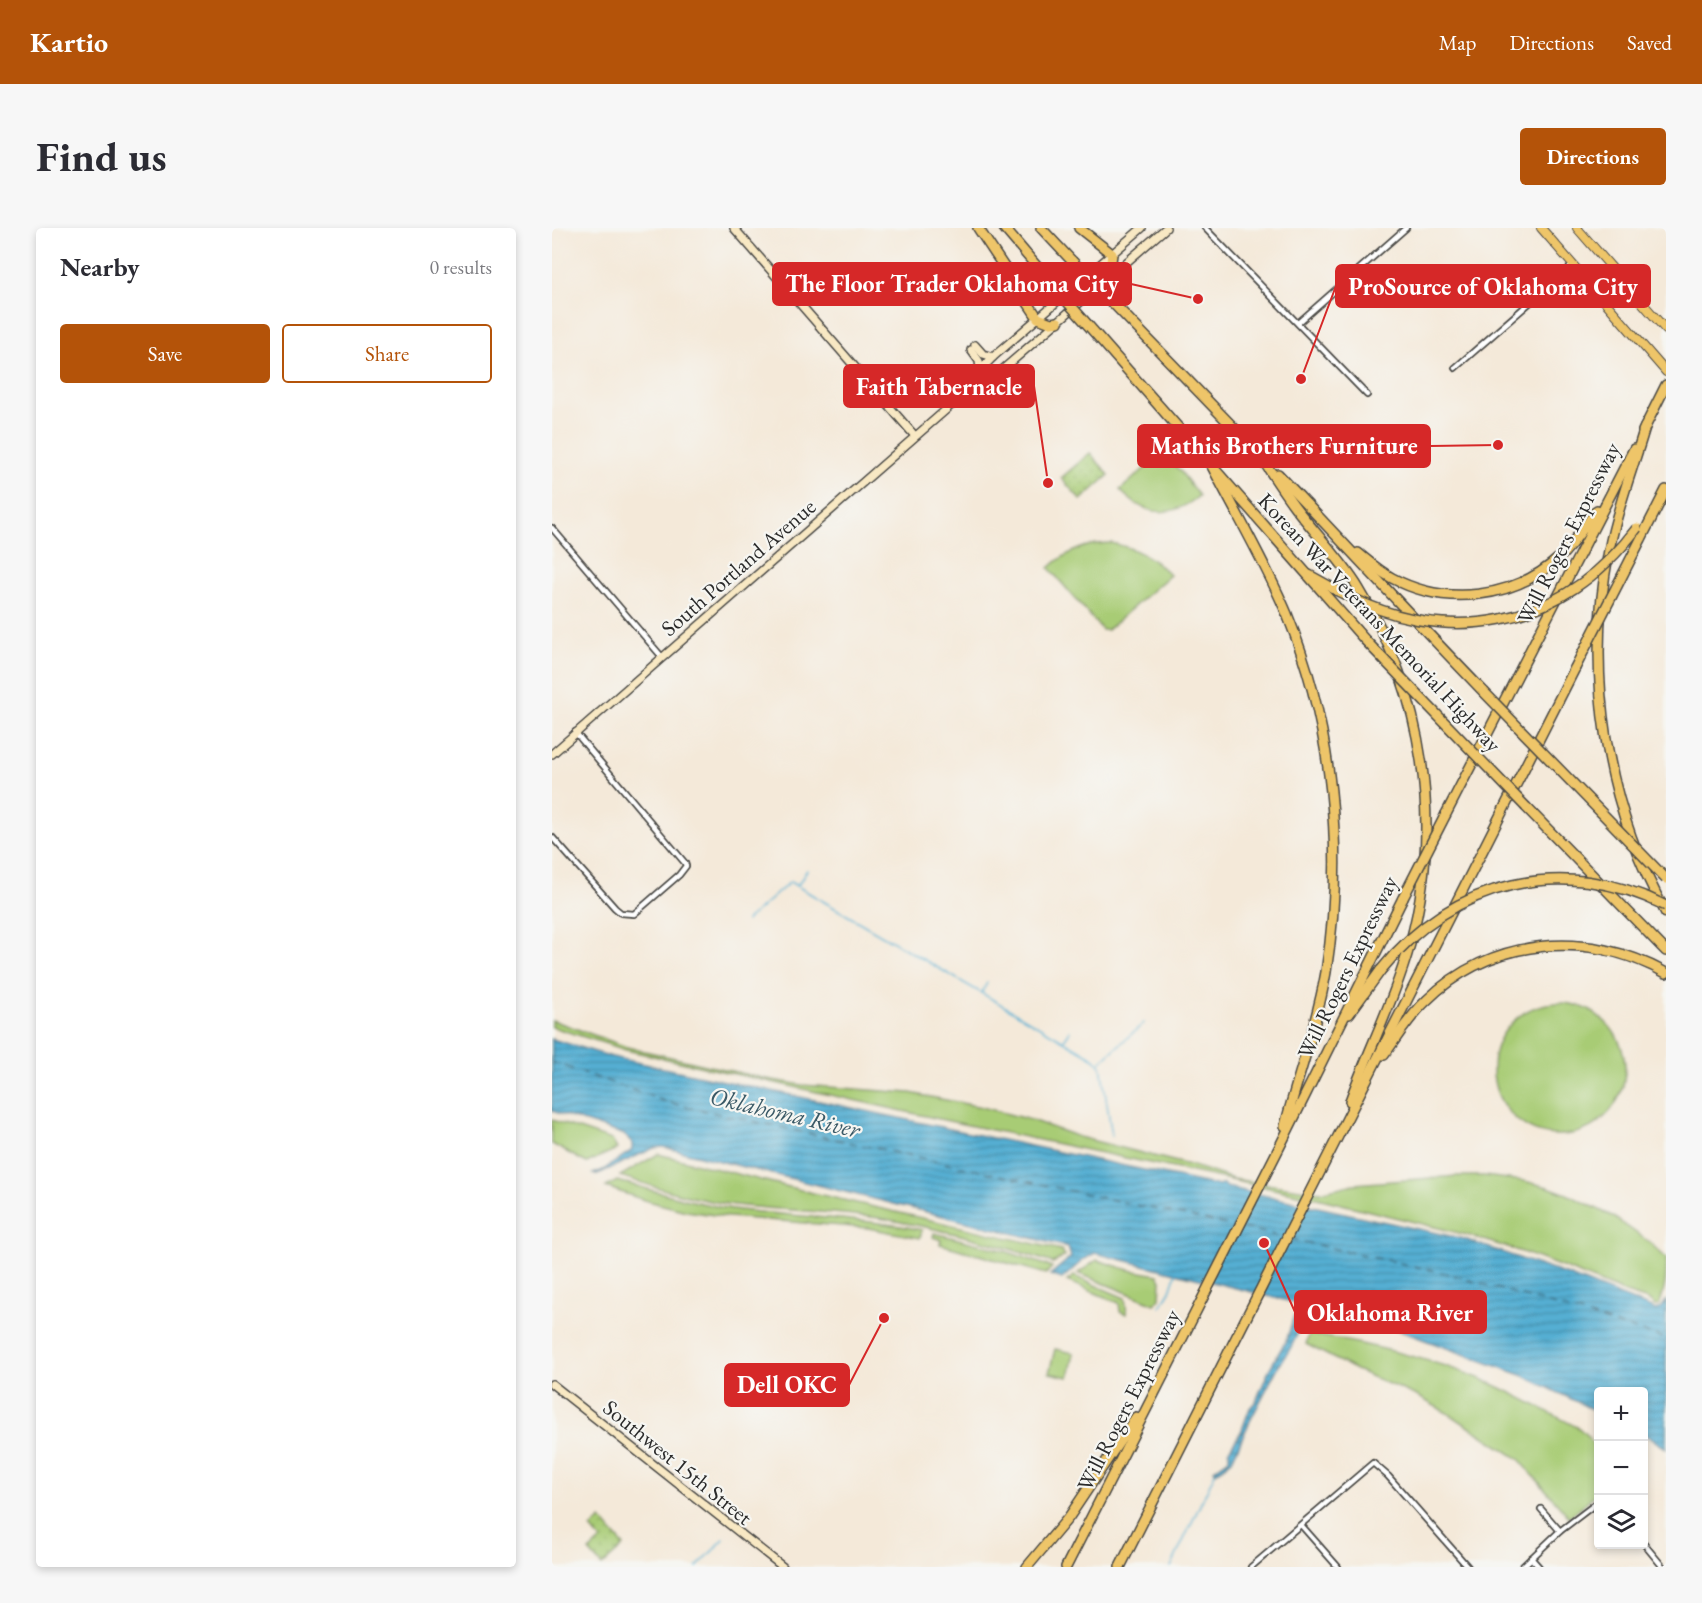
<!DOCTYPE html>
<html lang="en">
<head>
<meta charset="utf-8">
<style>
  body { margin:0; font-family:"EB Garamond",serif; background:#f7f7f7; color:#2b2b33 }
  .controls { position:absolute; right:18px; bottom:18px; display:grid; overflow:hidden; border-radius:6px; box-shadow:0 3px 9px #0003 }
  .controls button { width:54px; height:54px; display:grid; place-items:center; padding:0; border:0; border-bottom:2px solid #e1e1e2; background:#fff; color:#2b2b33; font:30px sans-serif }
  .list { margin:0; padding:0; list-style:none }
  h2 { display:flex; justify-content:space-between; align-items:center; height:78px; margin:0; padding:0 24px; font-size:26px }
  h2 small { font-size:20px; font-weight:400; color:#7c7c81 }
  .actions { display:flex; gap:12px; padding:18px 24px }
  .actions a { flex:1; padding:14px 0; border:2px solid #b45309; border-radius:6px; text-align:center; font-size:21px; color:#b45309 }
  .actions .main { background:#b45309; color:#fff }
  .icon { flex:none; width:33px; height:33px; fill:none; stroke:currentColor; stroke-width:2; stroke-linecap:round; stroke-linejoin:round }
  .map { position:relative; flex:none; width:1114px; height:1339px; overflow:hidden; border-radius:6px }
  header { display:flex; align-items:center; gap:36px; box-sizing:border-box; height:84px; padding:0 30px; background:#b45309; color:#fff }
  header strong { font-size:28px }
  nav { display:flex; gap:33px; margin-inline-start:auto; font-size:21px }
  .intro { display:flex; align-items:center; justify-content:space-between; box-sizing:border-box; height:144px; padding:0 36px }
  h1 { margin:0; font-size:42px }
  .button { padding:15px 27px; border-radius:6px; background:#b45309; color:#fff; font-size:21px; font-weight:700 }
  main { display:flex; gap:36px; padding:0 36px }
  aside { flex:1; background:#fff; border-radius:6px; box-shadow:0 3px 9px #0003 }
  .map>svg:first-child { display:block }
  .grass { fill:#a8cc75; stroke:#6a7c50; stroke-width:1.5 }
  .park { fill:url(#park-dots); stroke:#6a7c50; stroke-width:1.5 }
  .water { fill:url(#water-rules); stroke:#406d7f; stroke-width:1.5 }
  .lines { fill:none; stroke-linecap:round; stroke-linejoin:round }
  .stream { stroke:#55afd3; stroke-width:1.5 }
  .ferry { stroke:#3a5966; stroke-width:1.5; stroke-dasharray:8 6; stroke-linecap:butt }
  .street-casing { stroke:#494845; stroke-width:8 }
  .secondary-casing { stroke:#494845; stroke-width:10 }
  .primary-casing { stroke:#494845; stroke-width:10 }
  .highway-casing { stroke:#494845; stroke-width:12 }
  .street { stroke:#fff; stroke-width:4.5 }
  .secondary { stroke:#f8e8c3; stroke-width:7 }
  .primary { stroke:#eec569; stroke-width:8 }
  .highway { stroke:#eec569; stroke-width:9 }
  .highway-bridge-casing { stroke:#494845; stroke-width:12; stroke-linecap:butt }
  .highway-bridge { stroke:#eec569; stroke-width:9 }
  .labels { text-anchor:middle; stroke-width:4.5; stroke-linejoin:round; paint-order:stroke }
  .street-label { font-size:22px; fill:#2b2b2b; stroke:#f6f6f2 }
  .water-label { font-size:24px; font-style:italic; fill:#3a5966; stroke:#f6f6f2 }
  .leader { fill:none; stroke:#d62828; stroke-width:2 }
  .callout-dot { fill:#d62828; stroke:#f6f6f2; stroke-width:2 }
  .callout { fill:#d62828; stroke:#d62828; stroke-width:2 }
  .callout-label { font-size:24px; text-anchor:middle; font-weight:bold; fill:#fff }
</style>
</head>
<body>
<header>
<strong>Kartio</strong>
<nav><a>Map</a><a>Directions</a><a>Saved</a></nav>
</header>
<div class="intro"><h1>Find us</h1><a class="button">Directions</a></div>
<main>
<aside>
<h2>Nearby<small>0 results</small></h2>
<ul class="list">
</ul>
<div class="actions"><a class="main">Save</a><a>Share</a></div>
</aside>
<div class="map">
<svg width="1114" height="1339" viewBox="0 0 1114 1339">
  <defs>
    <pattern id="park-dots" width="8" height="8" patternUnits="userSpaceOnUse" patternTransform="scale(1.5)"><rect width="8" height="8" fill="#a8cc75"/><path d="M2 2h.1M6 6h.1" fill="none" stroke="#91af65" stroke-width="1.8" stroke-linecap="round"/></pattern>
    <pattern id="water-rules" width="6" height="5" patternUnits="userSpaceOnUse" patternTransform="scale(1.5)"><rect width="6" height="5" fill="#55afd3"/><path d="M0 2.5h6" fill="none" stroke="#478fab"/></pattern>
  </defs>
  <rect width="100%" height="100%" fill="#f6f6f2"/>
  <filter id="ink" filterUnits="userSpaceOnUse"><feTurbulence type="fractalNoise" baseFrequency=".0167" numOctaves="2"/><feDisplacementMap in="SourceGraphic" scale="12" xChannelSelector="R" yChannelSelector="G"/><feConvolveMatrix kernelMatrix="1 2 1 2 8 2 1 2 1" color-interpolation-filters="sRGB"/></filter>
  <filter id="wash" filterUnits="userSpaceOnUse"><feTurbulence type="fractalNoise" baseFrequency=".008" numOctaves="4" result="noise"/><feDisplacementMap in="SourceGraphic" scale="24" xChannelSelector="R" yChannelSelector="G"/><feGaussianBlur stdDeviation="1.35" result="paint"/><feColorMatrix in="noise" values="0 0 0 0 0 0 0 0 0 0 0 0 0 0 0 0 0 1.4 0 .05"/><feComposite in="paint" operator="in"/></filter>
  <g filter="url(#wash)">
    <rect width="100%" height="100%" fill="#f4e9d9"/>
    <!-- grass -->
    <g class="grass">
      <path d="M608,227H613L629,244L647,268C619,291 592,288 568,262Z"/>
      <path d="M559,315C583,320 601,329 618,347L555,402H550L497,340C514,324 536,315 559,315Z"/>
      <circle cx="1007" cy="841" r="66"/>
      <path d="M0,792L75,819L215,851L250,857L358,865L430,879L479,892L527,909L641,938L681,951L768,964L802,956L905,948H932L972,953L996,959L1015,966L1060,988L1097,1014L1114,1030C1114,1047 1114,1061 1107,1077L1103,1078L1096,1072L1074,1065L1013,1040L970,1024L915,1007L765,970L387,891L74,822L0,799Z"/>
      <path d="M0,892L60,912L65,921L35,935C23,929 12,922 0,916Z"/>
      <path d="M106,926L261,965L509,1022L513,1028L501,1035C447,1016 390,1001 333,991C283,983 233,983 183,977C143,972 106,960 68,948Z"/>
      <path d="M65,953C104,962 141,976 181,981C245,990 306,989 370,1002L368,1010L316,1000L177,989L134,983L92,972L54,959Z"/>
      <polygon points="382,1005 450,1022 500,1039 494,1046 388,1016 389,1012 381,1009"/>
      <polygon points="545,1032 577,1042 606,1047 609,1052 608,1070 603,1076 526,1045"/>
      <polygon points="522,1048 573,1070 575,1086 568,1084 567,1075 515,1053"/>
      <path d="M757,1106C816,1116 874,1129 929,1151C963,1165 995,1184 1027,1200C1052,1222 1047,1234 1046,1264L1017,1289L967,1231L902,1189L867,1169L804,1142L754,1116Z"/>
      <polygon points="503,1121 522,1125 517,1149 497,1145"/>
    </g>
    <!-- park -->
    <g class="park">
      <polygon points="538,225 557,247 529,272 509,250"/>
      <polygon points="49,1291 72,1318 50,1338 37,1323 49,1312 39,1300"/>
    </g>
    <!-- water -->
    <polygon class="water" points="0,811 60,829 667,958 671,956 674,959 912,1011 1018,1048 1104,1082 1110,1079 1114,1073 1114,1220 1092,1206 1092,1164 1046,1164 1046,1184 972,1148 837,1099 763,1077 757,1082 738,1121 726,1139 698,1193 680,1232 664,1245 662,1242 677,1231 677,1222 689,1204 698,1180 704,1173 718,1140 735,1111 741,1091 746,1082 744,1075 543,1025 531,1032 510,1051 498,1047 519,1029 516,1019 111,919 102,920 44,947 41,946 51,942 80,922 80,915 73,907 0,883"/>
    <g class="lines">
      <!-- stream -->
      <g class="stream">
        <polyline points="246,657 255,642"/>
        <polyline points="194,693 238,654 543,831 549,838 560,908"/>
        <polyline points="430,764 435,755"/>
        <polyline points="512,812 518,803"/>
        <polyline points="548,834 592,795"/>
        <polyline points="608,1079 618,1063 624,1045"/>
        <polyline points="145,1339 172,1311"/>
        <polyline points="619,1339 663,1245"/>
      </g>
      <!-- ferry -->
      <g class="ferry">
        <polyline points="0,834 118,875 684,999"/>
        <polyline points="691,1000 731,1009"/>
        <polyline points="738,1011 897,1046 1114,1111"/>
      </g>
    </g>
  </g>
  <g filter="url(#ink)">
    <g class="lines">
      <defs>
        <g id="street">
          <polyline points="653,0 815,167"/>
          <polyline points="746,95 854,0"/>
          <polyline points="903,140 1021,37"/>
          <polyline points="0,300 110,429"/>
          <polyline points="0,609 63,680 69,685 82,686 127,647 134,638 133,635 23,504"/>
          <polyline points="989,1281 1008,1303"/>
          <polyline points="749,1297 786,1339"/>
          <polyline points="1092,1316 1111,1339"/>
          <polyline points="979,1330 987,1339"/>
          <polyline points="699,1339 821,1235 836,1248 916,1339"/>
          <polyline points="970,1339 1008,1303 1046,1274"/>
        </g>
        <g id="secondary">
          <polyline points="182,0 363,208"/>
          <polyline points="423,117 431,126 441,129"/>
          <polyline points="419,122 427,133 428,142"/>
          <polyline points="398,178 413,170 450,142 614,0"/>
          <polyline points="0,526 396,180 407,164 441,129 590,0"/>
          <polyline points="0,1156 231,1339"/>
        </g>
        <g id="primary">
          <polyline points="989,0 1114,144"/>
          <polyline points="1025,0 1114,102"/>
        </g>
        <g id="highway">
          <polyline points="426,0 486,90 499,95 506,94"/>
          <polyline points="452,0 498,54"/>
          <polyline points="489,0 520,33"/>
          <polyline points="527,0 560,26 557,50"/>
          <polyline points="560,74 710,229"/>
          <polyline points="535,96 813,412"/>
          <path d="M1093,199C1081,240 1065,280 1057,322C1033,444 1053,576 1114,685"/>
          <polyline points="1091,203 1114,157"/>
          <path d="M707,226C719,244 730,262 743,279C764,307 789,331 807,361C872,467 891,596 858,716C843,770 817,821 798,873"/>
          <path d="M661,240C686,289 714,336 735,386C781,499 793,625 774,744C765,797 746,847 733,898"/>
          <path d="M726,246C795,318 862,392 932,464"/>
          <polyline points="1089,311 1114,262"/>
          <path d="M806,325C817,334 827,343 840,350C894,379 962,371 1008,329C1022,315 1033,297 1045,282"/>
          <polyline points="757,347 784,362"/>
          <polyline points="974,579 1114,723"/>
          <polyline points="894,586 1082,221"/>
          <polyline points="797,786 829,742"/>
          <path d="M832,827C845,809 857,789 874,773C939,709 1036,701 1114,745"/>
          <polyline points="475,1339 517,1289 584,1189"/>
          <polyline points="514,1339 729,916 851,670"/>
          <polyline points="568,1339 1023,440"/>
        </g>
      </defs>
      <!-- street casing -->
      <use href="#street" class="street-casing"/>
      <!-- secondary casing -->
      <use href="#secondary" class="secondary-casing"/>
      <!-- primary casing -->
      <use href="#primary" class="primary-casing"/>
      <!-- highway casing -->
      <use href="#highway" class="highway-casing"/>
      <!-- street -->
      <use href="#street" class="street"/>
      <!-- secondary -->
      <use href="#secondary" class="secondary"/>
      <!-- primary -->
      <use href="#primary" class="primary"/>
      <!-- highway -->
      <use href="#highway" class="highway"/>
      <defs>
        <g id="highway-bridge">
          <polyline points="520,33 560,74"/>
          <polyline points="498,54 535,96"/>
          <path d="M784,362C894,422 1009,401 1085,300"/>
          <polyline points="813,412 974,579"/>
          <polyline points="1023,440 1089,311"/>
          <polyline points="932,464 1114,651"/>
          <polyline points="851,670 894,586"/>
          <path d="M829,742C900,653 1012,626 1114,678"/>
        </g>
      </defs>
      <!-- highway-bridge casing -->
      <use href="#highway-bridge" class="highway-bridge-casing"/>
      <!-- highway-bridge -->
      <use href="#highway-bridge" class="highway-bridge"/>
    </g>
  </g>
  <g class="labels">
    <!-- street labels -->
    <g class="street-label">
      <text transform="translate(1016 305) rotate(-63)" y="8">Will Rogers Expressway</text>
      <text transform="translate(186 339) rotate(-41)" y="8">South Portland Avenue</text>
      <text transform="translate(828 394) rotate(47)" y="8">Korean War Veterans Memorial Highway</text>
      <text transform="translate(795 739) rotate(-64)" y="8">Will Rogers Expressway</text>
      <text transform="translate(576 1172) rotate(-63)" y="8">Will Rogers Expressway</text>
      <text transform="translate(126 1234) rotate(39)" y="8">Southwest 15th Street</text>
    </g>
    <!-- water labels -->
    <g class="water-label">
      <text transform="translate(233 885) rotate(13)" y="8">Oklahoma River</text>
    </g>
  </g>
  <!-- callouts -->
  <path class="leader" d="M646 71L579 56M749 151L784 58M496 255L482 158M946 217L878 218M712 1015L743 1084M332 1090L297 1157"/>
  <g class="callout-dot">
    <circle cx="646" cy="71" r="6"/>
    <circle cx="749" cy="151" r="6"/>
    <circle cx="496" cy="255" r="6"/>
    <circle cx="946" cy="217" r="6"/>
    <circle cx="712" cy="1015" r="6"/>
    <circle cx="332" cy="1090" r="6"/>
  </g>
  <g class="callout">
    <rect x="221" y="35" width="358" height="42" rx="6"/>
    <rect x="784" y="37" width="314" height="42" rx="6"/>
    <rect x="292" y="137" width="190" height="42" rx="6"/>
    <rect x="586" y="197" width="292" height="42" rx="6"/>
    <rect x="743" y="1063" width="191" height="42" rx="6"/>
    <rect x="173" y="1136" width="124" height="42" rx="6"/>
  </g>
  <g class="callout-label">
    <text x="400" y="64">The Floor Trader Oklahoma City</text>
    <text x="941" y="67">ProSource of Oklahoma City</text>
    <text x="387" y="167">Faith Tabernacle</text>
    <text x="732" y="226">Mathis Brothers Furniture</text>
    <text x="838" y="1093">Oklahoma River</text>
    <text x="235" y="1165">Dell OKC</text>
  </g>
</svg>
<div class="controls">
<button>+</button>
<button>−</button>
<button><svg class="icon" aria-label="layers" viewBox="0 0 24 24"><path d="M12 4l9 5-9 5-9-5zM3 14l9 5 9-5"/></svg></button>
</div>
</div>
</main>
</body>
</html>
